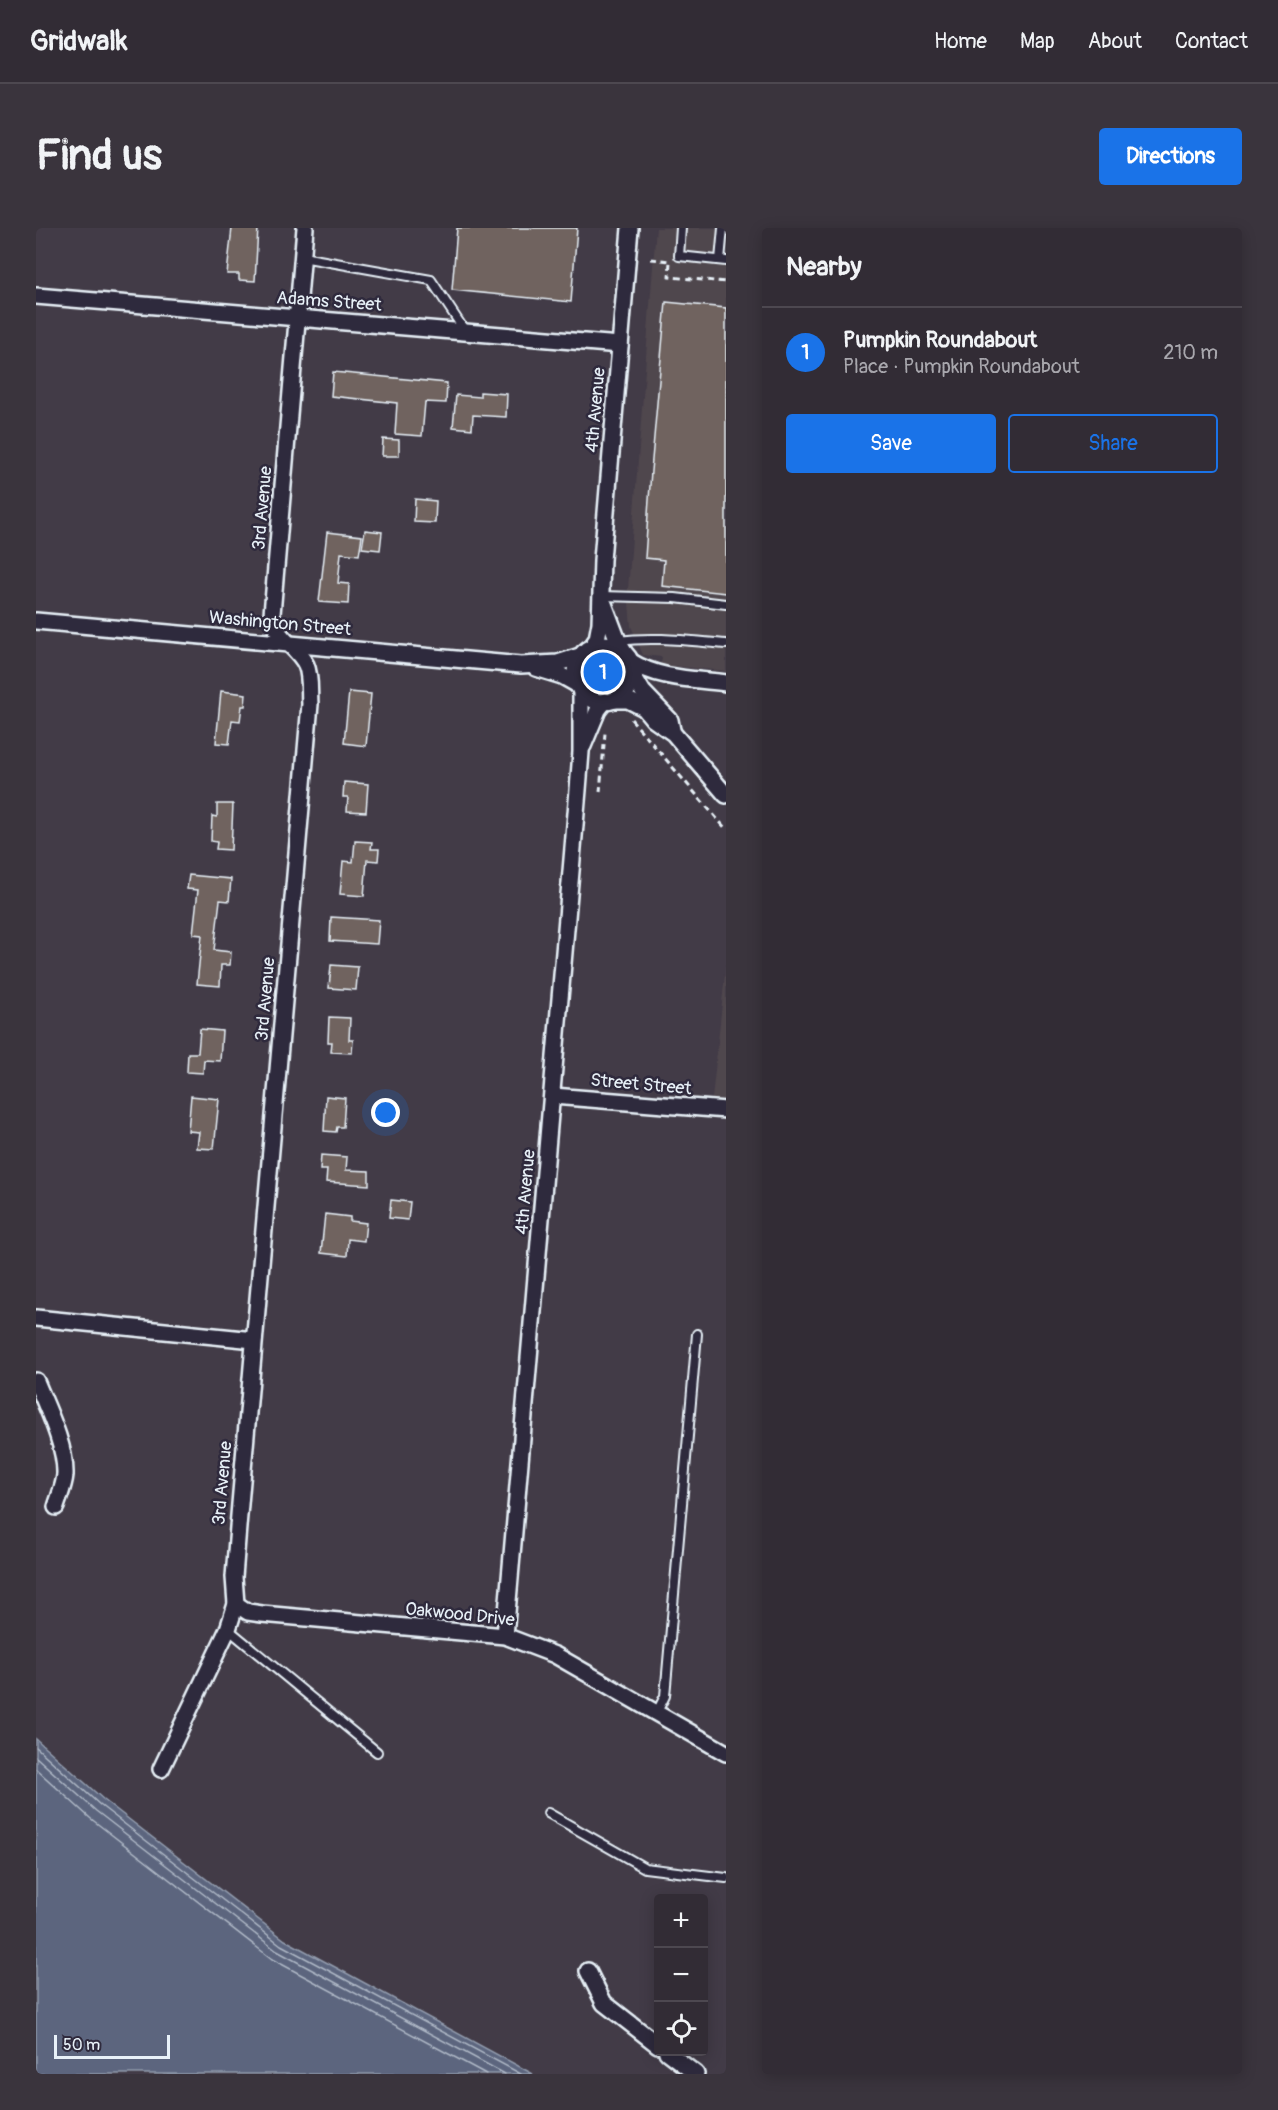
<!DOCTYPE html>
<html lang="en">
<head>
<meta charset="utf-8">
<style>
  body { margin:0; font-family:Pangolin,sans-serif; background:#3a343d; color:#f1f3f6 }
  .controls { position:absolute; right:18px; bottom:18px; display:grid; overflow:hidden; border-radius:6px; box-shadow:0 3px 15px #0003 }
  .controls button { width:54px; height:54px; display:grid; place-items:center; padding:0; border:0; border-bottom:2px solid #4d4850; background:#322c35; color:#f1f3f6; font:30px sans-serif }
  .scale { position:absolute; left:18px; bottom:15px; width:116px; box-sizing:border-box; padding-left:6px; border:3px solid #e8f1f8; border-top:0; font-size:16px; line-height:21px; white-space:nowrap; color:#e8f1f8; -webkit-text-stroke:4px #2f2a3d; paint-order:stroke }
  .you { position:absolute; left:350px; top:885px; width:21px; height:21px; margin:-15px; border:4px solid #fff; border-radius:50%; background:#1a73e8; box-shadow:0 0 0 9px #1a73e833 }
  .badge { display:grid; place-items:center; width:39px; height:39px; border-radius:50%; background:#1a73e8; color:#fff; font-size:20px; font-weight:700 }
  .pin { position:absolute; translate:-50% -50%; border:3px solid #fff; box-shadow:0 2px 6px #0006 }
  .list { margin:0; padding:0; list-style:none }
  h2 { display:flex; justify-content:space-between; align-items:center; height:78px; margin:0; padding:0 24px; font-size:26px }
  h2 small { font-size:20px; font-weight:400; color:#a8a7ad }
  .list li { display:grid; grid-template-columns:39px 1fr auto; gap:18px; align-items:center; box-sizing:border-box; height:90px; padding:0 24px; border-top:2px solid #4d4850 }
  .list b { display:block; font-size:22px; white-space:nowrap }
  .list p { margin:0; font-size:20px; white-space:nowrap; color:#a8a7ad }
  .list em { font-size:20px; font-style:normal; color:#a8a7ad }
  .actions { display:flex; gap:12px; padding:18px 24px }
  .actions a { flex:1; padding:14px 0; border:2px solid #1a73e8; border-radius:6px; text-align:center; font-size:21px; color:#1a73e8 }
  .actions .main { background:#1a73e8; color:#fff }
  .icon { flex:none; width:33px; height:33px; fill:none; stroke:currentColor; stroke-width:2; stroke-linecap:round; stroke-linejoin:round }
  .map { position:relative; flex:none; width:690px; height:1846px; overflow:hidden; border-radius:6px }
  header { display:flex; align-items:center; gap:36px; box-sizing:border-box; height:84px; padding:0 30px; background:#322c35; border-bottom:2px solid #4d4850 }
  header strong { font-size:28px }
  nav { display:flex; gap:33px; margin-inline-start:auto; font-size:21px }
  .intro { display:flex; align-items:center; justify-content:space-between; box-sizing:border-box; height:144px; padding:0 36px }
  h1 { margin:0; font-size:42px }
  .button { padding:15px 27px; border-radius:6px; background:#1a73e8; color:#fff; font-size:21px; font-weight:700 }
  main { display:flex; gap:36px; padding:0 36px }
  aside { flex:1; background:#322c35; border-radius:6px; box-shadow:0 3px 15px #0003 }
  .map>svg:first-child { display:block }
  .built { fill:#50474e }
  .water { fill:#5b657e; stroke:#939daf; stroke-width:1.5 }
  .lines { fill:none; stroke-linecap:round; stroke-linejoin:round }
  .shore { stroke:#b0b9c7; stroke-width:1.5 }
  .building { fill:#70645f; stroke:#e8f1f8; stroke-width:1.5 }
  .service-casing { stroke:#e8f1f8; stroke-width:12 }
  .minor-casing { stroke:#e8f1f8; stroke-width:20 }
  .path { stroke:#e8f1f8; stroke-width:3; stroke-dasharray:6 4.5; stroke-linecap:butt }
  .service { stroke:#2f2a3d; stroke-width:8 }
  .minor { stroke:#2f2a3d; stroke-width:15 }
  .labels { text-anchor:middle; stroke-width:5; stroke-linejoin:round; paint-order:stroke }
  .street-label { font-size:18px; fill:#e8f1f8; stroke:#2f2a3d }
</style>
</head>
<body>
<header>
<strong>Gridwalk</strong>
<nav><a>Home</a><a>Map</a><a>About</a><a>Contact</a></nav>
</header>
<div class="intro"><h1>Find us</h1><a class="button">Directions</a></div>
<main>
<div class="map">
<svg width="690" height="1846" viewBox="0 0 690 1846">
  <rect width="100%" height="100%" fill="#423b47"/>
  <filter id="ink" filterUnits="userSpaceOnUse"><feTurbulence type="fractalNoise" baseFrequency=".0167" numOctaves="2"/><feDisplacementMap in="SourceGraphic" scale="12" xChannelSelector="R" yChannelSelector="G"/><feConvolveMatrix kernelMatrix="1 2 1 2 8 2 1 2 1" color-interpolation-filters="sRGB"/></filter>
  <g filter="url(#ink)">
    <!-- built -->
    <g class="built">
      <polygon points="620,0 690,0 690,443 625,437 626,429 607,427 595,398 592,362"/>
      <polygon points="690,737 690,872 676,871"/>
    </g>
    <!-- water -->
    <polygon class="water" points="0,1511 68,1572 249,1712 497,1846 0,1846"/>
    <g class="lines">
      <!-- shore -->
      <g class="shore">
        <polyline points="0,1519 64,1577 245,1717 485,1846"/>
        <polyline points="0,1529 60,1583 241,1723 469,1846"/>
        <polyline points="0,1541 54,1590 236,1731 450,1846"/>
      </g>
    </g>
    <!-- building -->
    <g class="building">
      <polygon points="196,0 222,0 219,53 203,52 203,46 191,46"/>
      <polygon points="421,0 541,0 535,74 416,62"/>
      <polygon points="630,74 690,80 690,365 626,358 628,332 609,330 615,243"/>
      <polygon points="297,144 411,155 410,175 389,174 386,208 359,206 361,175 295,168"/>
      <polygon points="444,164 471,166 470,189 437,187 436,201 417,199 420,167 444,169"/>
      <polygon points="347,211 363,212 363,228 346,228"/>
      <polygon points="379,271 400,273 399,295 378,294"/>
      <polygon points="329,302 346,304 344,322 326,320"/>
      <polygon points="291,304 326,308 323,327 305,325 302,355 313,356 312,376 283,374"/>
      <polygon points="185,463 210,466 209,478 206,478 204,493 196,492 193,516 180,515"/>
      <polygon points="313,464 335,466 330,518 308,515"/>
      <polygon points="308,554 332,556 330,584 311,583 312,569 307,569"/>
      <polygon points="181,576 197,576 195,622 180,621 181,614 175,613 176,588 181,589"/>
      <polygon points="319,613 336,614 335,621 343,621 342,633 331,632 328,668 304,666 307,633 317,634"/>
      <polygon points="153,647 195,651 193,673 184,672 178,722 195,724 194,737 185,737 184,758 161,756 166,707 157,706 162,662 151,661"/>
      <polygon points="295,689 343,692 341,716 294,713"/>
      <polygon points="295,737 322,739 320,762 293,760"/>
      <polygon points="293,789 314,790 313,812 317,812 316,825 295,824 296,814 292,814"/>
      <polygon points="164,801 186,803 184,833 168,832 167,845 151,844 152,825 162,825"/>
      <polygon points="155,868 183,871 178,921 161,920 163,904 152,903"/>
      <polygon points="290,868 309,870 307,899 301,899 300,904 288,903"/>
      <polygon points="285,927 311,929 310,942 333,943 333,957 290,954 291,942 284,942"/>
      <polygon points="355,972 374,974 372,992 353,990"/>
      <polygon points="289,986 314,989 314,993 330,995 328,1013 312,1011 311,1028 285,1025"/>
    </g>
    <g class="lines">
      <defs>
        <g id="service">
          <polyline points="645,0 643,28 690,33"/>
          <polyline points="266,29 395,52 429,103"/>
          <polyline points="684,32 687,0"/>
          <polyline points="565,368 639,370 690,376"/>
          <path d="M582,413C618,408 653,413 690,416"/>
          <polyline points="192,1401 341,1524"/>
          <polyline points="621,1484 629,1468 661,1106"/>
          <polyline points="512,1585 609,1640 690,1650"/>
        </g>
        <g id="minor">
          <polyline points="0,68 584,117"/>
          <polyline points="568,376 582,413 588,424"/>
          <polyline points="0,393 485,437 522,435 547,427"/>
          <circle cx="568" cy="445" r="29"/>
          <polyline points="554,421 561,411 564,395 566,332 594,0"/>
          <path d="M594,433C622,451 657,451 690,455"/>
          <polyline points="500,440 526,448 542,457"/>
          <polyline points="597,447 607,464 634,492 636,502"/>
          <polyline points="578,472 592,472 608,480 617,491 637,505 690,567"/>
          <polyline points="547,518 562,482 569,473"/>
          <polyline points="517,868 690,882"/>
          <polyline points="0,1090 218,1112"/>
          <path d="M0,1153C11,1180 30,1218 29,1247C28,1258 23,1269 20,1279"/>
          <polyline points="200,1376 212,1384 226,1386 469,1408 519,1427 690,1525"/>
          <polyline points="469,1408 542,562 545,524 545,462"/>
          <path d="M125,1541L192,1401L200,1376L198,1349L202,1299L274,476C273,464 275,448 270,437C262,419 237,409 236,386L269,0"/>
          <polyline points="552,1743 568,1775 622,1817"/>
          <polyline points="631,1824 660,1846"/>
        </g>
      </defs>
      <!-- service casing -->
      <use href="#service" class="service-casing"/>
      <!-- minor casing -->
      <use href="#minor" class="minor-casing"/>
      <!-- path -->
      <g class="path">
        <polyline points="615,31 634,33 633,49 690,54"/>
        <polyline points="595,491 690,601"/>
        <polyline points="564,564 569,505"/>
      </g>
      <!-- service -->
      <use href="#service" class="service"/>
      <!-- minor -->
      <use href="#minor" class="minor"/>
    </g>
  </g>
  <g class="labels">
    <!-- street labels -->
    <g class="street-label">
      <text transform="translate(293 73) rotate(4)" y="6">Adams Street</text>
      <text transform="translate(559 182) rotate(-85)" y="6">4th Avenue</text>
      <text transform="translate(226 280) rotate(-85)" y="6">3rd Avenue</text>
      <text transform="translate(244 395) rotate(5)" y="6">Washington Street</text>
      <text transform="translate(229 771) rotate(-85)" y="6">3rd Avenue</text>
      <text transform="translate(605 856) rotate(5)" y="6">Street Street</text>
      <text transform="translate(489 964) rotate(-85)" y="6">4th Avenue</text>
      <text transform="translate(186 1255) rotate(-85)" y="6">3rd Avenue</text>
      <text transform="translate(424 1386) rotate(6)" y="6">Oakwood Drive</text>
    </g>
  </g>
</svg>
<div class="controls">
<button>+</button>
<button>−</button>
<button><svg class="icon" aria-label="locate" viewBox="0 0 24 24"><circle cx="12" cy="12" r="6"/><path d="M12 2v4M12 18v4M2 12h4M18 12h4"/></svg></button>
</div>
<div class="scale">50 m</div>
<div class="you"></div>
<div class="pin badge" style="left:567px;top:444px">1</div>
</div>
<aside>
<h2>Nearby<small></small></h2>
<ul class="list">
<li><span class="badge">1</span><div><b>Pumpkin Roundabout</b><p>Place · Pumpkin Roundabout</p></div><em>210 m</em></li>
</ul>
<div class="actions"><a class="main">Save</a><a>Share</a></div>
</aside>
</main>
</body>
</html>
